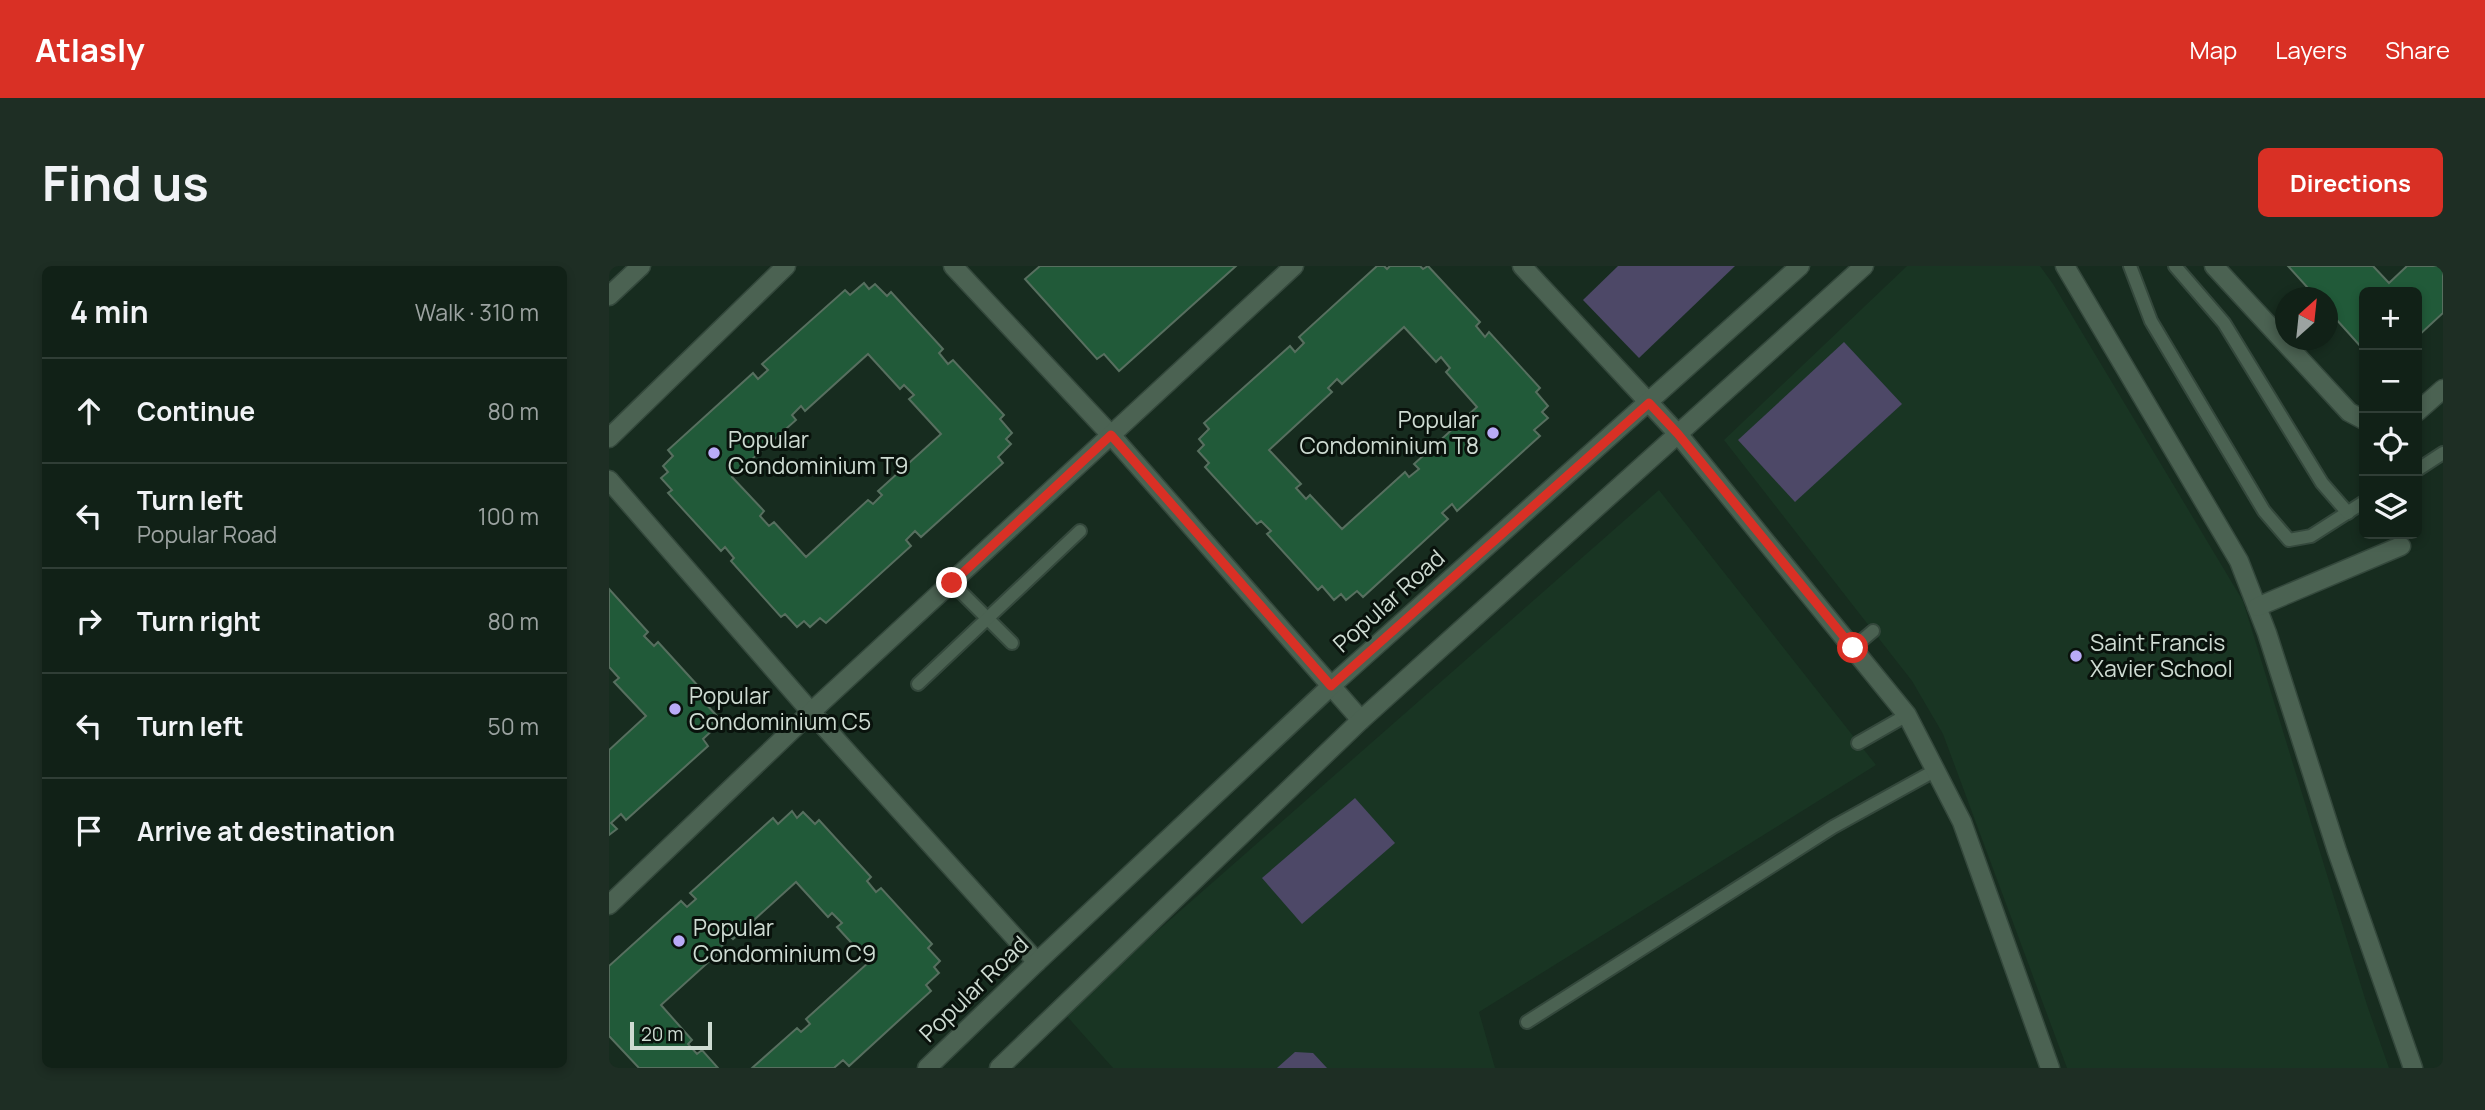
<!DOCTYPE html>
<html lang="en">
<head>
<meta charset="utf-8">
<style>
  body { margin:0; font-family:Manrope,sans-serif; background:#1e2e24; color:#f1f3f6 }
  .controls { position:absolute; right:21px; top:21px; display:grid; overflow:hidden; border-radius:10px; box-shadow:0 4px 10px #0003 }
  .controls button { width:63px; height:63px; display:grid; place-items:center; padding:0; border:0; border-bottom:2px solid #303e36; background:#112117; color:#f1f3f6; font:35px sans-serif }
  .compass { position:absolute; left:1666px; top:21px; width:63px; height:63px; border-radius:50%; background:#112117; box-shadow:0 4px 10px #0003; rotate:27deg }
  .scale { position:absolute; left:21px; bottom:18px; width:82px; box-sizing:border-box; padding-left:7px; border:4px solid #cedbd2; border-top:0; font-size:19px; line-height:24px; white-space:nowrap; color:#cedbd2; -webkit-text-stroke:5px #09120c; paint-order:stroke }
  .stop { position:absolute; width:21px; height:21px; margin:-16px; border:5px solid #d93025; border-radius:50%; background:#fff }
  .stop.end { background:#d93025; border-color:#fff; box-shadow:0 2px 7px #0008 }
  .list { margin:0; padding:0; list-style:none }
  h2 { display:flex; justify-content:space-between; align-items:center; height:91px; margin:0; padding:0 28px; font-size:30px }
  h2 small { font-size:23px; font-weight:400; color:#9ca3a1 }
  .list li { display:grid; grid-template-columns:46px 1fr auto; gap:21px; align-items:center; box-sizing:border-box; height:105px; padding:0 28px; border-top:2px solid #303e36 }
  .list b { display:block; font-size:26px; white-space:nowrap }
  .list p { margin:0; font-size:23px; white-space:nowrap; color:#9ca3a1 }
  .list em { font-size:23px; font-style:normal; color:#9ca3a1 }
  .icon { flex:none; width:38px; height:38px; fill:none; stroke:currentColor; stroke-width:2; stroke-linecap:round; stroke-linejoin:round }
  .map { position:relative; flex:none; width:1834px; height:802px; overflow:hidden; border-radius:10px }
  header { display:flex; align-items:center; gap:42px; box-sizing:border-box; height:98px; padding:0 35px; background:#d93025; color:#fff }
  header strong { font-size:33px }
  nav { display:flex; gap:38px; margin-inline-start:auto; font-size:24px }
  .intro { display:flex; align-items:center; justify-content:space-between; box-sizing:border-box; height:168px; padding:0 42px }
  h1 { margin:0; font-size:49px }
  .button { padding:18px 32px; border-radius:10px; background:#d93025; color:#fff; font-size:24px; font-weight:700 }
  main { display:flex; gap:42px; padding:0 42px }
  aside { flex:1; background:#112117; border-radius:10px; box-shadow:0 4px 10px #0003 }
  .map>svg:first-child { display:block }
  .built { fill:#193523 }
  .green { fill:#4d4867 }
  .building { fill:#215a39; stroke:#576f5f; stroke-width:2; fill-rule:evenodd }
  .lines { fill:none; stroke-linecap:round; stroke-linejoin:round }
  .service-casing { stroke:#34483c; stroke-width:16 }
  .minor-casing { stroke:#34483c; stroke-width:21 }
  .service { stroke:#4b6252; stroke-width:12 }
  .minor { stroke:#4b6252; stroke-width:18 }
  .route { stroke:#d93025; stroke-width:9 }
  .poi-dot { fill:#b9abf7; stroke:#09120c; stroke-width:2.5 }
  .labels { text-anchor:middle; stroke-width:6; stroke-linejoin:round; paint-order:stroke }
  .poi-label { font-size:23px; fill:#cedbd2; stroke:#09120c; text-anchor:start }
  .street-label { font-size:23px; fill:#cedbd2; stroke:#09120c }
</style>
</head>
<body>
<header>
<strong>Atlasly</strong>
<nav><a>Map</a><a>Layers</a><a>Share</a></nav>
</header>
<div class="intro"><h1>Find us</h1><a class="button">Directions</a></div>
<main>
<aside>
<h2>4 min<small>Walk · 310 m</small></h2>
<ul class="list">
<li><svg class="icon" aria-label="ahead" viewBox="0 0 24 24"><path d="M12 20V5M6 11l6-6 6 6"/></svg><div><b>Continue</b></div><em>80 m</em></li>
<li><svg class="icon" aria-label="left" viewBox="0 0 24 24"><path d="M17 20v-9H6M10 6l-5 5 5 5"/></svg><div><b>Turn left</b><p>Popular Road</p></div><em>100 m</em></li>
<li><svg class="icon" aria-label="right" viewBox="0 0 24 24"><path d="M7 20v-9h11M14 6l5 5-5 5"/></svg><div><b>Turn right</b></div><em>80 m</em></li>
<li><svg class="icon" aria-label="left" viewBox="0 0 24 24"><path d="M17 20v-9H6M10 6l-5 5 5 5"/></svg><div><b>Turn left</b></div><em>50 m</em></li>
<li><svg class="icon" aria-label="arrive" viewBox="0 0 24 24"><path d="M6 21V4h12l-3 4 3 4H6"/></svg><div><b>Arrive at destination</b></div></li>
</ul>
</aside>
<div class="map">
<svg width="1834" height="802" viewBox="0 0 1834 802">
  <rect width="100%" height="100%" fill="#172c1f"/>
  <!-- built -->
  <g class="built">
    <polygon points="1298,0 1431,0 1444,18 1634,335 1758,739 1780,802 1458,802 1334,468 1303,415 1115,174"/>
    <polygon points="1050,224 1267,499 870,746 886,802 504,802 455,747"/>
  </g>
  <!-- green -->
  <g class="green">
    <polygon points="1009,0 1126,0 1030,92 974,34"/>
    <polygon points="1235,76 1293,138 1186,236 1129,174"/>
    <polygon points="746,532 786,577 693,658 653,612"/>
    <polygon points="686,786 704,787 718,802 668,802"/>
  </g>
  <!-- building -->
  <g class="building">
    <polygon points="431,0 627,0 510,105 495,88 488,93 416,13"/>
    <path d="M768,0H775L778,3L781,0H811L814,3L819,0L871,56L867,60L876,71L880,66L931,122L927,126L939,140L933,146L939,152L925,164L931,170L848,245L843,238L833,247L839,253L754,331L748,325L737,334L732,328L725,334L713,320L709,324L658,268L662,265L652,255L648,258L596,201L600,197L589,185L595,179L590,173L600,163L595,157L681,80L686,86L695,77L690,71ZM795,61L827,96L832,91L841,102L837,106L868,141L805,198L810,203L800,211L796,206L733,263L701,229L697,233L687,222L692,218L660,184L723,126L719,122L728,113L733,118Z"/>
    <polygon points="1679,0 1764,0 1780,17 1798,0 1834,0 1834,47 1808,71 1808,26 1755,26 1755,80 1753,82 1718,43 1718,32 1708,32"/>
    <path d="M255,17L260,23L266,18L278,30L282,26L334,83L330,87L339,98L344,94L395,149L391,153L403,167L397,173L402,178L389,191L394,197L312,271L306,265L297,274L302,280L217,357L211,352L201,361L195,355L188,361L176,348L172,351L122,295L125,292L116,281L112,285L59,227L63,224L52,212L59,206L54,200L64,190L59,184L144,107L149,113L159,104L153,98L236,24L241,29ZM259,88L291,123L295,119L305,129L300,133L332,168L269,225L273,229L264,238L259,234L197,291L165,256L160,260L151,250L155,245L123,211L187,154L183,149L192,140L196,145Z"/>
    <polygon points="0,323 39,366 35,370 45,380 49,376 100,432 95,436 108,450 102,455 107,461 94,473 99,480 17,554 12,548 2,557 8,563 0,569 0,484 37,450 5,416 10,412 0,401"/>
    <polygon points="183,545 188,552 194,546 206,558 210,554 262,611 258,615 267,626 272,622 323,678 319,682 331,695 325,701 330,707 317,719 322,725 240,800 234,794 225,802 143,802 188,762 192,766 201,758 197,753 260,696 228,661 233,657 223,647 219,651 187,616 124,673 120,669 111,677 115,682 52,739 83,774 79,778 88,788 93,784 109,802 30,802 0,770 0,700 72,635 78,641 87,633 81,627 164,552 169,558"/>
  </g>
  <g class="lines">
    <defs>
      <g id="service">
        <polyline points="1521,0 1542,55 1655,245 1680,274 1702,270 1755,236"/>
        <polyline points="1566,0 1615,57 1713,217 1739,247"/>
        <polyline points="1808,204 1834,187"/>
        <polyline points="343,317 403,377"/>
        <polyline points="1244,382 1264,365"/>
        <polyline points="309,418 471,265"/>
        <polyline points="1249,477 1298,449"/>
        <polyline points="918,756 1224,561 1327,504"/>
      </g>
      <g id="minor">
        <polyline points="344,0 502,169 752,454"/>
        <polyline points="913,0 1069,168 1298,449 1353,556 1441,802"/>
        <polyline points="1456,0 1630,295 1658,367 1728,585 1804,802"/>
        <polyline points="1605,0 1740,146 1755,154"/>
        <polyline points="0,30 32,0"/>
        <polyline points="1808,146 1834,123"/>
        <polyline points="0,172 177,0"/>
        <polyline points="0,214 202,446 428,696"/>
        <polyline points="1648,341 1792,280"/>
        <polyline points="0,639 202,446 685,0"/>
        <polyline points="318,802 428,696 722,420 1191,0"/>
        <polyline points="390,802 752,454 1255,0"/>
      </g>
    </defs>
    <!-- service casing -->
    <use href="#service" class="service-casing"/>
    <!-- minor casing -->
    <use href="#minor" class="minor-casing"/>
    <!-- service -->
    <use href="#service" class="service"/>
    <!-- minor -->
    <use href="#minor" class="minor"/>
  </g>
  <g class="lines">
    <!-- route -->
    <polyline class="route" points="343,317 502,169 722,420 1040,137 1069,168 1244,382"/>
  </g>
  <!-- markers -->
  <g class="poi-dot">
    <circle cx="884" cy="167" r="7"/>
    <circle cx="105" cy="187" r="7"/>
    <circle cx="1467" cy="390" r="7"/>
    <circle cx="66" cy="443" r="7"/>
    <circle cx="70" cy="675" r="7"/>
  </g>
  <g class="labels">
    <!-- poi labels -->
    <g class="poi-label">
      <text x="870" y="162" text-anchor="end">Popular<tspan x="870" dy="26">Condominium T8</tspan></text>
      <text x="119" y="182">Popular<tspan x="119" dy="26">Condominium T9</tspan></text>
      <text x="1481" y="385">Saint Francis<tspan x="1481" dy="26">Xavier School</tspan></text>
      <text x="80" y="438">Popular<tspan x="80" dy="26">Condominium C5</tspan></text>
      <text x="84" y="670">Popular<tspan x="84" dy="26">Condominium C9</tspan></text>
    </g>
    <!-- street labels -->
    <g class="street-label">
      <text transform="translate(780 335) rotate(-42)" y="8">Popular Road</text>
      <text transform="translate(365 723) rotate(-44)" y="8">Popular Road</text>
    </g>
  </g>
</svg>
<div class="controls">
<button>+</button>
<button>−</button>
<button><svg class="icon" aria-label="locate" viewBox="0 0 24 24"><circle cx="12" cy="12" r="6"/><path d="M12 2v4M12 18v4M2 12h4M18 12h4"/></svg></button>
<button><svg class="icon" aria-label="layers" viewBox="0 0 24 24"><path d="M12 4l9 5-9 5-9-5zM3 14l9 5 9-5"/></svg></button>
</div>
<svg class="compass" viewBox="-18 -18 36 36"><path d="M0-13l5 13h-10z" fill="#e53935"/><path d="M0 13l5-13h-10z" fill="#9ca3a1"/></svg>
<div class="scale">20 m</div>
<div class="stop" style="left:1244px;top:382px"></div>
<div class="stop end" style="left:343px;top:317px"></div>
</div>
</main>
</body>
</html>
